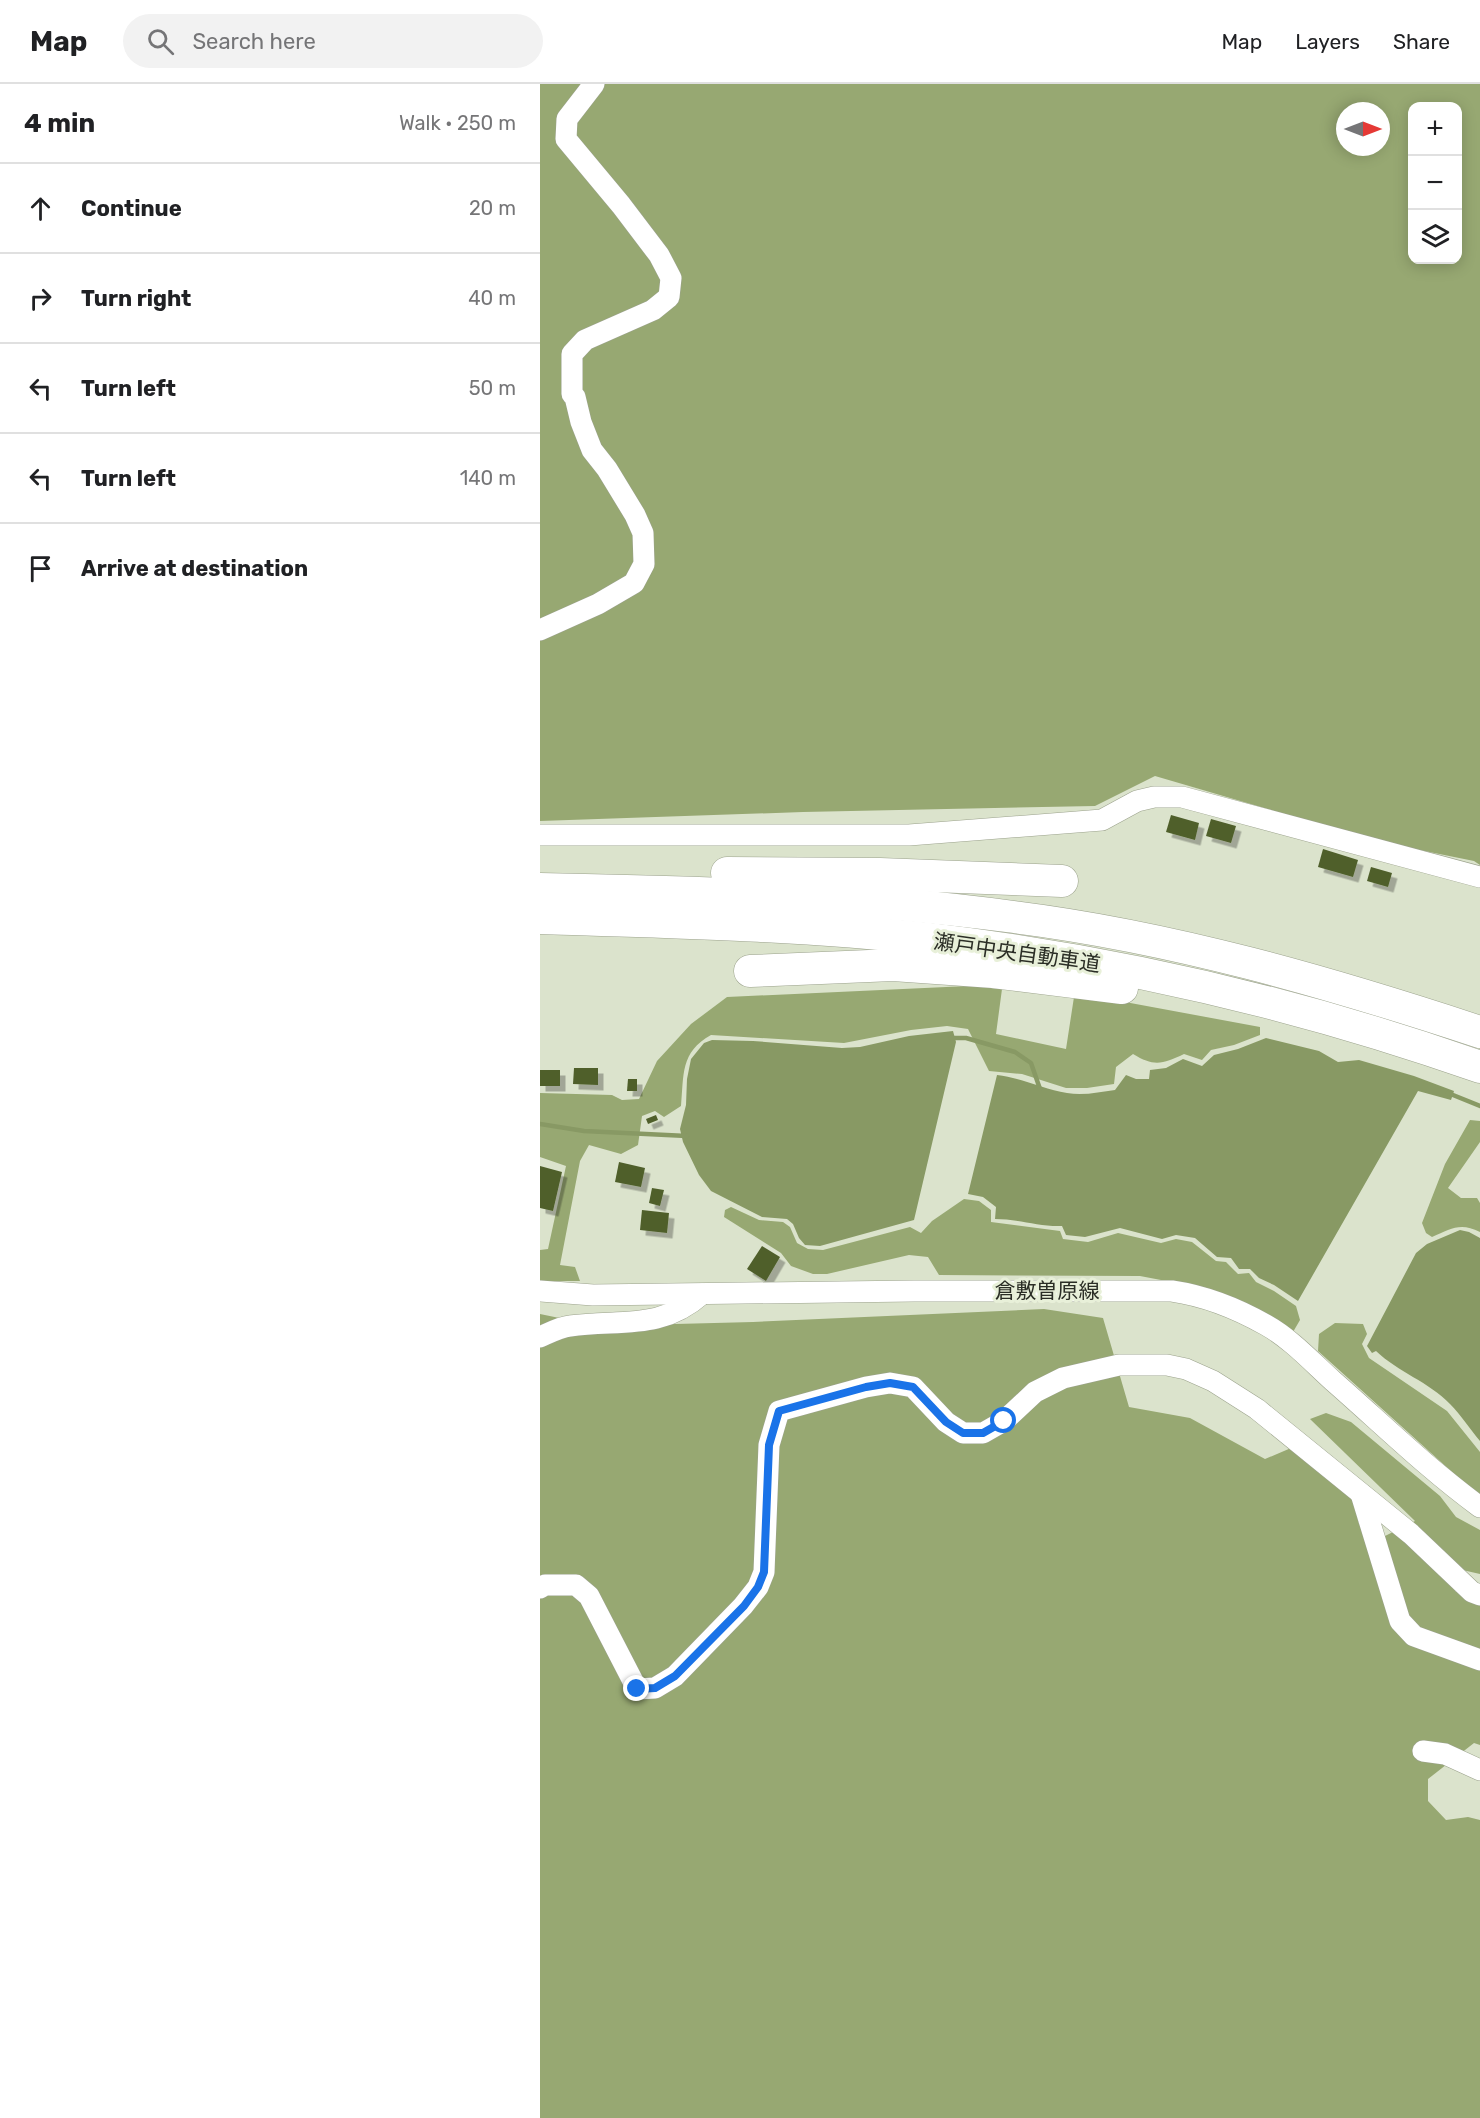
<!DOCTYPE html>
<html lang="en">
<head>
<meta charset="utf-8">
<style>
  body { margin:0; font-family:Rubik,"Noto Sans JP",sans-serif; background:#f2f2f2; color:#202124 }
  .controls { position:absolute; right:18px; top:18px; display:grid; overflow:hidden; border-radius:12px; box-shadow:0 3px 15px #0003 }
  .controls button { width:54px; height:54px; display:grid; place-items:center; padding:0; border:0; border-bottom:2px solid #e0e0e0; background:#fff; color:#202124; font:30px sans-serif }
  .compass { position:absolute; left:796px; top:18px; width:54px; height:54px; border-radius:50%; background:#fff; box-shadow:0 3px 15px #0003; rotate:90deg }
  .stop { position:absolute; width:18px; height:18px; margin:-14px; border:4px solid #1a73e8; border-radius:50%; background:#fff }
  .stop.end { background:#1a73e8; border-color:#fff; box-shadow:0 2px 6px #0008 }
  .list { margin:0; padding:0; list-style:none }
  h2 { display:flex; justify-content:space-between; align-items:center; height:78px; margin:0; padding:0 24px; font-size:26px }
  h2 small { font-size:20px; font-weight:400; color:#757577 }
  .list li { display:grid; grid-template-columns:39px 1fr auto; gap:18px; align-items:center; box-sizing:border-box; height:90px; padding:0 24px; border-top:2px solid #e0e0e0 }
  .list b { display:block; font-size:22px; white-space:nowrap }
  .list em { font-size:20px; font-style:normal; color:#757577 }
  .icon { flex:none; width:33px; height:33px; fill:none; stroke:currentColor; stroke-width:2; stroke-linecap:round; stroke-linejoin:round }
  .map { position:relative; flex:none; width:940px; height:2034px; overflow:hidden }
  header { display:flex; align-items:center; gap:36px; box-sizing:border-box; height:84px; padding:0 30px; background:#fff; border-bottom:2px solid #e0e0e0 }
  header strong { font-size:28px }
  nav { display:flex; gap:33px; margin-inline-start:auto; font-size:21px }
  .search { width:420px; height:54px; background:#f2f2f2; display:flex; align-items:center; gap:15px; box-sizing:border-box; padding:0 21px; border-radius:33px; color:#757577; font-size:22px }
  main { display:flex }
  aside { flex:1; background:#fff }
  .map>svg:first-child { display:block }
  .forest { fill:#97a872; fill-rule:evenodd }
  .water { fill:#889964 }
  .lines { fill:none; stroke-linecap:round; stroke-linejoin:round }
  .stream { stroke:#889964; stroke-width:4.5 }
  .building { fill:#4f5f2b; filter:url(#shadow) }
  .minor-casing { stroke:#9ba28c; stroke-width:22 }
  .highway-casing { stroke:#9ba28c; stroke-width:33 }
  .minor { stroke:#fff; stroke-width:21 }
  .highway { stroke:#fff; stroke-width:32 }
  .route { stroke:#1a73e8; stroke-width:8 }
  .labels { text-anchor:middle; stroke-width:6; stroke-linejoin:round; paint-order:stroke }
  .street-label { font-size:21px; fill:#2b2e26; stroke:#e8f0d9 }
</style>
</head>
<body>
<header>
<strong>Map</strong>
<div class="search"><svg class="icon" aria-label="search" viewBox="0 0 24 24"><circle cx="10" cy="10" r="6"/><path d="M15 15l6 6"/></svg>Search here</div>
<nav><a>Map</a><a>Layers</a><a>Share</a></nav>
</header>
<main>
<aside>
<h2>4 min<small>Walk · 250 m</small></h2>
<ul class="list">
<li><svg class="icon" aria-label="ahead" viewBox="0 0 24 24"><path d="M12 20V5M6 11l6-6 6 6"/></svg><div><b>Continue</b></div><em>20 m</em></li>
<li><svg class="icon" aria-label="right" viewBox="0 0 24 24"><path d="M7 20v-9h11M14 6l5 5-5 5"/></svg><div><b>Turn right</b></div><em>40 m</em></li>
<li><svg class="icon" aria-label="left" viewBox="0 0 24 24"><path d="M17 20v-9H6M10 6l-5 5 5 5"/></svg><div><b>Turn left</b></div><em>50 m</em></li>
<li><svg class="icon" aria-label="left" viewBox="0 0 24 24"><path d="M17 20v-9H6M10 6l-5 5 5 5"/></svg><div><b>Turn left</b></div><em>140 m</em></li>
<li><svg class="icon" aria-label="arrive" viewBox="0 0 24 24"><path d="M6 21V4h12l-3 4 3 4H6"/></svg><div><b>Arrive at destination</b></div></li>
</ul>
</aside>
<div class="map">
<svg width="940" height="2034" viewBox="0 0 940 2034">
  <defs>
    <filter id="shadow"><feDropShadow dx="5.5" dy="5.5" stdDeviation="0" flood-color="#0004"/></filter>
  </defs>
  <rect width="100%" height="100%" fill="#dbe3cc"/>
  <!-- forest -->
  <g class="forest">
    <path d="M0,0H940V781L934,777L840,758L615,692L555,722L263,728L0,737ZM872,22H918V176H872ZM805,27H841V63H805Z"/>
    <path d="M428,902L462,905L456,950L526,965L534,913L585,918L720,943V951L694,961L671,966L662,976L644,970C623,980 614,983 593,970L576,983L574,1000L547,1004H526L482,990L449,987L428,945L407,942L371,946L304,959L171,951C140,968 144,991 141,1022L124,1033L115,1027L102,1032L98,1061L81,1070L49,1061L40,1077L20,1181L35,1183L40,1197H0V1166L8,1165L26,1082L0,1073V1009L72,1011L82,1016L99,1015L117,977L151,940L187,913Z"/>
    <path d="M930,1036L940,1037V1058L908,1104L921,1114H937L940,1119V1148C920,1138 911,1145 892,1153L886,1149L882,1139L905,1080Z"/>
    <polygon points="424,1115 439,1117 451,1126 451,1138 520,1147 523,1155 548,1158 578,1149 621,1159 636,1155 652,1158 676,1177 686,1178 698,1190 709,1189 716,1198 734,1207 756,1222 760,1236 753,1248 642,1200 600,1192 399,1191 388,1173 369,1171 287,1190 273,1190 251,1182 241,1169 184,1133 185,1126 191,1123 219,1136 243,1138 250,1143 257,1159 268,1165 283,1166 370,1143 381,1149 392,1137"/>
    <polygon points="504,1225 563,1234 589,1323 650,1334 725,1375 751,1364 812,1412 819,1440 845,1452 875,1437 770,1335 786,1329 811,1338 900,1412 916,1433 940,1446 940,1490 918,1485 915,1507 940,1520 940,1661 934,1659 888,1695 888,1717 906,1736 928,1733 940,1736 940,2034 0,2034 0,1230 58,1242 213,1238"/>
    <polygon points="795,1239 823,1240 827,1250 822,1260 829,1274 907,1327 940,1368 940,1410 922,1397 778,1267 779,1250"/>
  </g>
  <!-- water -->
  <g class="water">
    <polygon points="413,947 416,958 374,1136 280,1162 265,1161 259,1154 253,1140 247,1135 222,1133 171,1107 159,1091 143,1058 140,1045 146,1021 147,995 151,975 164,959 172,956 213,957 302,964 320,963 369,952"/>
    <path d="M726,954L779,967L798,978L819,976L874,992L914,1007L911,1016L878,1007L758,1217L734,1201L719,1194L710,1185H699L691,1174L677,1173L655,1154L636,1151L622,1155L580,1144L545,1153L526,1151L522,1142C499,1143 478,1135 455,1135L456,1123L443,1113L428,1110L457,991C482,994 503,1005 527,1009C543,1012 560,1008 575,1006L586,991L596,995H609L610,986L626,984L643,975L662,982L674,971L698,965Z"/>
    <path d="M920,1146L929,1148L940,1154V1357C930,1345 921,1331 910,1320C889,1298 858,1288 836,1267L832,1269L827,1262L876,1169L887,1160Z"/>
  </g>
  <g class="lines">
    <!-- stream -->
    <g class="stream">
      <polyline points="411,954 426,954 475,968 491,979 500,1005"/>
      <polyline points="908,1009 940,1022"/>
      <polyline points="0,1040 44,1047 147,1052"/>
    </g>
  </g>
  <!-- building -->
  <g class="building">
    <polygon points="631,731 659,739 655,756 626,748"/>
    <polygon points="671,735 696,742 691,759 666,752"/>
    <polygon points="783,765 818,776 813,793 778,783"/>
    <polygon points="831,783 852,789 848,803 827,797"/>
    <polygon points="34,984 58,984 58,1001 33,1000"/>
    <rect x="0" y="986" width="20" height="16"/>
    <polygon points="88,995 97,995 97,1007 87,1007"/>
    <polygon points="116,1031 118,1036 108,1040 106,1035"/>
    <polygon points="79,1078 105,1084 101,1103 75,1098"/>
    <polygon points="0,1082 22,1088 13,1127 0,1124"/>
    <polygon points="112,1104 124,1106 120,1122 109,1119"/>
    <polygon points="102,1126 129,1129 127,1149 100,1146"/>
    <polygon points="222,1162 240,1173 226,1197 207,1185"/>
  </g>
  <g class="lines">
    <defs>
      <g id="minor">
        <polyline points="0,546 58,520 94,499 104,480 103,449 95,431 67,385 52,366 41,338 35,313 32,310 32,270 45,256 113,226 129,213 131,194 119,171 81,121 26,55 27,35 54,0"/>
        <polyline points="0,751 369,751 562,736 597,717 614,713 642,713 940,793"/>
        <path d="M0,1207L53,1211L374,1207H632C666,1212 696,1224 726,1241C751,1255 772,1278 793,1297C841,1339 888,1385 940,1423"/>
        <path d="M0,1253C9,1249 20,1243 30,1242C80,1235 120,1247 162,1210"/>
        <polyline points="821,1410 860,1537 874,1552 940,1576"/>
        <polyline points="0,1504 5,1501 36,1501 49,1512 97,1605 115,1604 135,1592 203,1522 218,1503 224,1488 229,1361 239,1327 326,1303 350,1299 373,1303 406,1338 423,1349 443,1349 464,1337 495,1308 523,1294 579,1281 627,1281 646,1285 673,1297 717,1325 871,1450 932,1508 940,1511"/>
        <polyline points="883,1667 905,1670 940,1686"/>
      </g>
      <g id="highway">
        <polyline points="187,789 340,790 522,797"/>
        <path d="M0,805C159,808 317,812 474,833C633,853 788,898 940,948"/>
        <path d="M0,834C130,838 260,841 389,855C577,877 761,920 940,983"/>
        <polyline points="210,887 353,881 453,888 582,904"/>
      </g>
    </defs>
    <!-- minor casing -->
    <use href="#minor" class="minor-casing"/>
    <!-- highway casing -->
    <use href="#highway" class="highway-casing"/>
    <!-- minor -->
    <use href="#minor" class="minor"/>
    <!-- highway -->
    <use href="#highway" class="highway"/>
  </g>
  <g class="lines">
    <!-- route -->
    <polyline class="route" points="97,1605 115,1604 135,1592 204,1522 218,1503 224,1488 229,1361 239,1327 326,1303 350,1299 373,1303 406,1338 423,1349 443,1349 464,1337"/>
  </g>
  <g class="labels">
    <!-- street labels -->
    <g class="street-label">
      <text transform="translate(477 869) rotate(8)" y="7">瀬戸中央自動車道</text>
      <text x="507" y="1214">倉敷曽原線</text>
    </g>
  </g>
</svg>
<div class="controls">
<button>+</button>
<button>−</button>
<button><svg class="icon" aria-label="layers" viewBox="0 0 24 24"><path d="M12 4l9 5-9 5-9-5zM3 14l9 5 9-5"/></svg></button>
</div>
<svg class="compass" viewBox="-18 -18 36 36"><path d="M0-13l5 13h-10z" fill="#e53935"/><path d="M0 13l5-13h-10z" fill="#757577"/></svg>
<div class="stop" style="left:464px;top:1337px"></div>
<div class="stop end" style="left:97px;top:1605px"></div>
</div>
</main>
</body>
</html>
